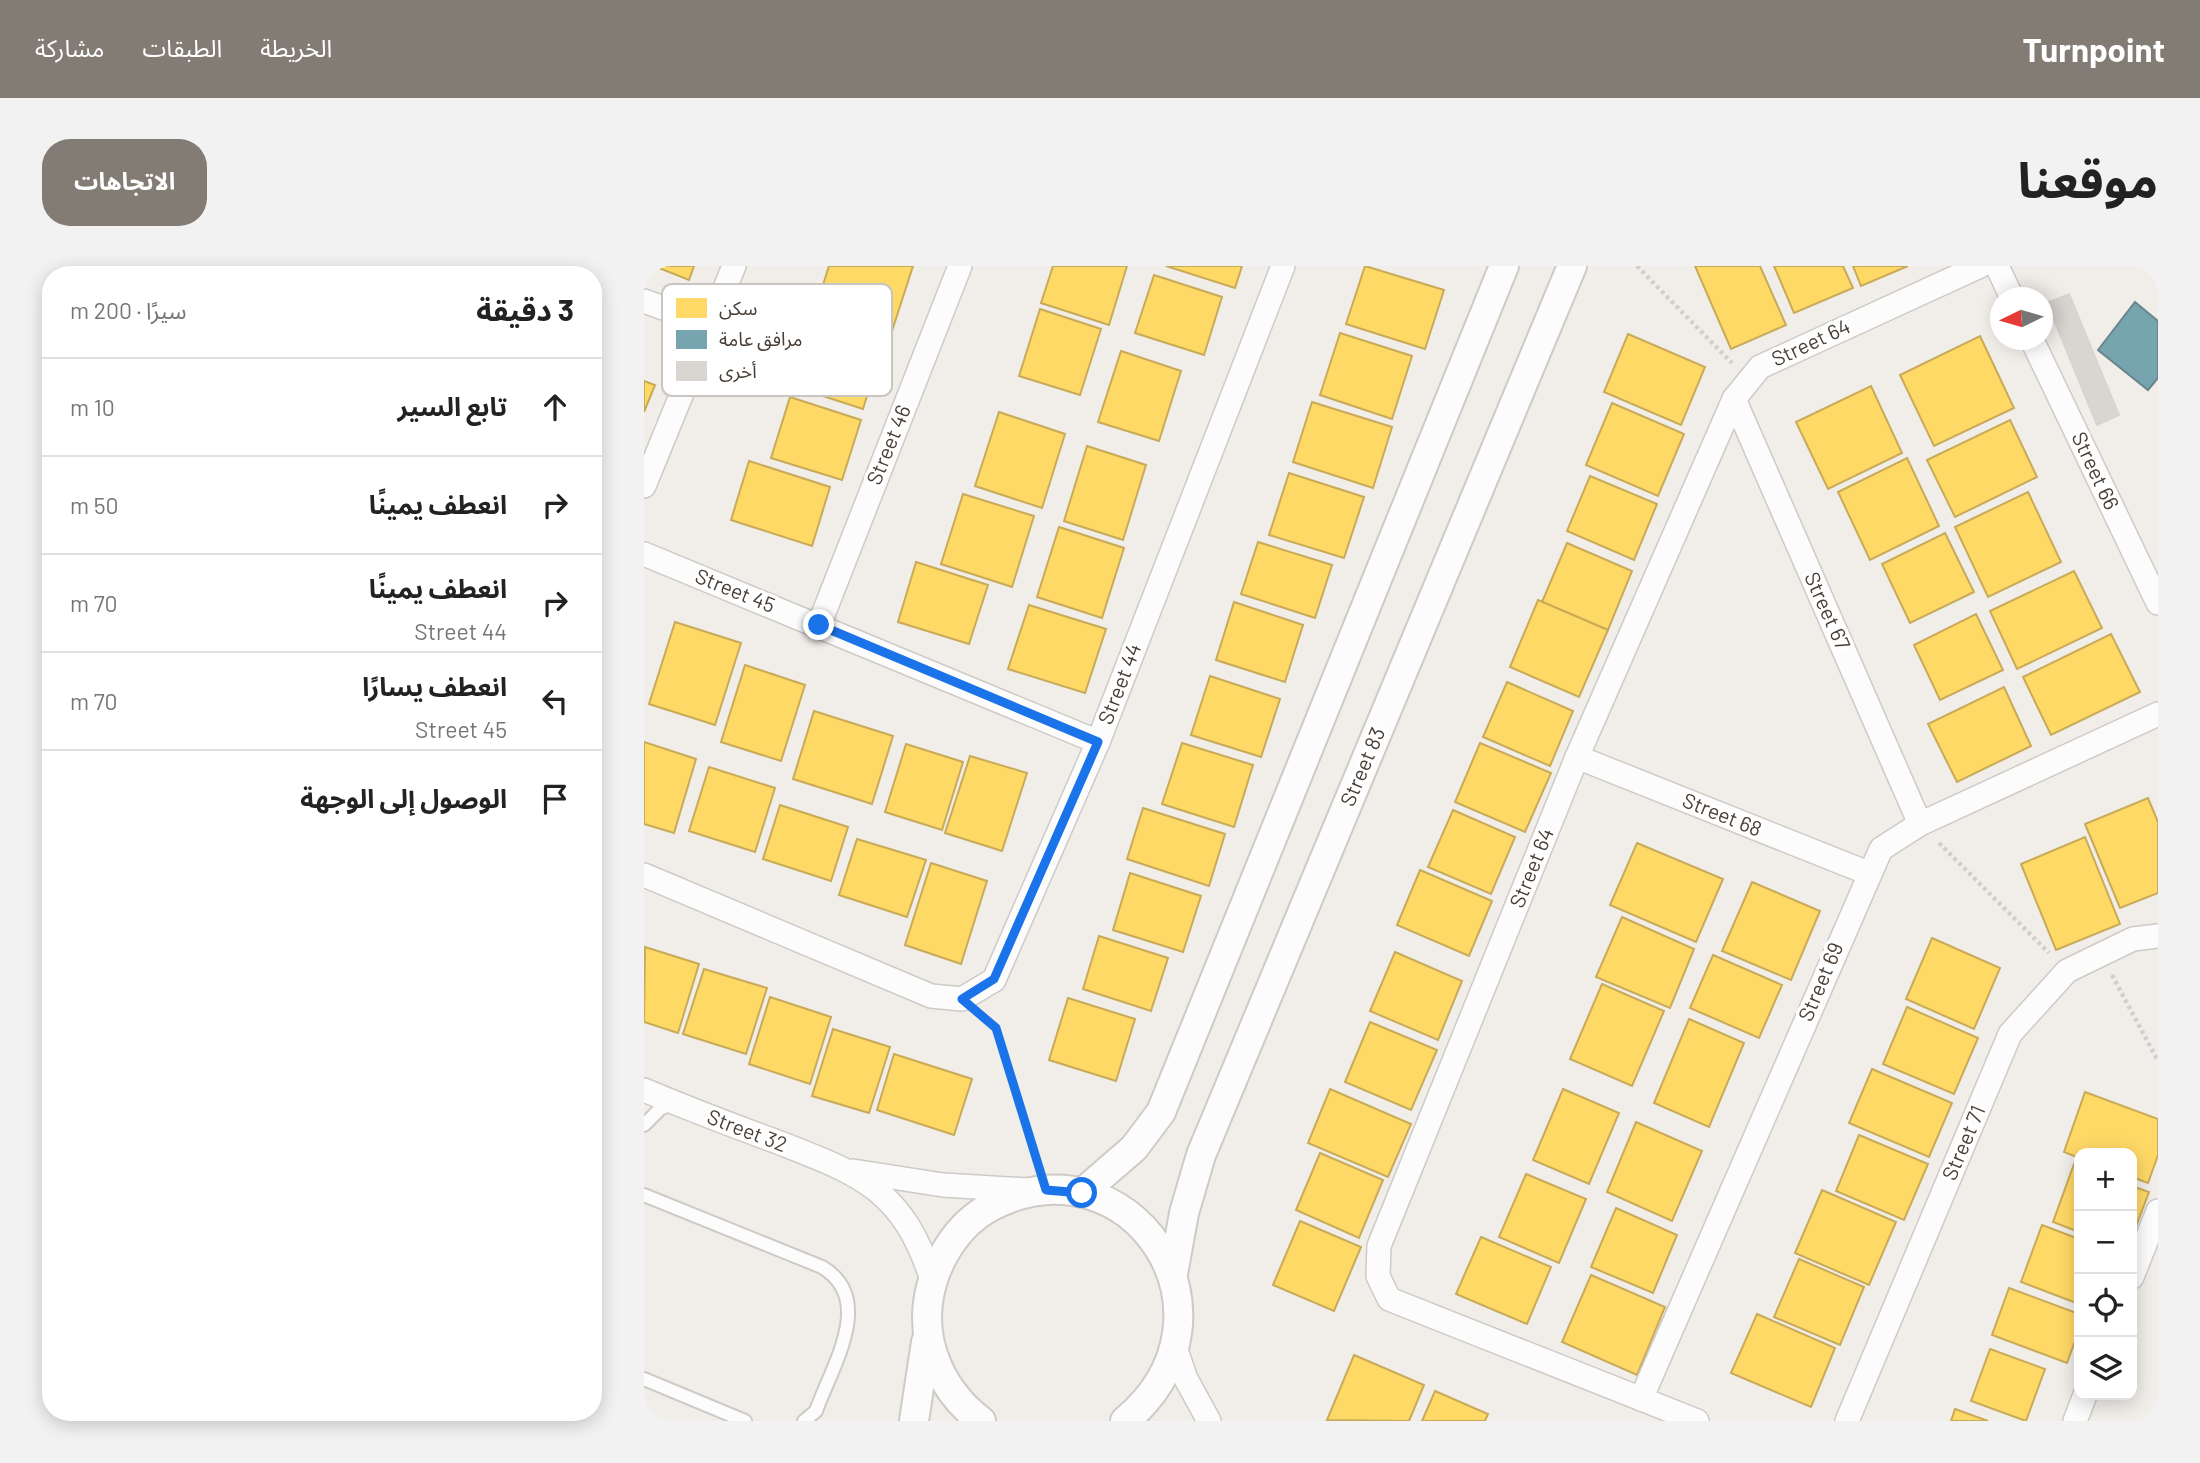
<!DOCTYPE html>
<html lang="ar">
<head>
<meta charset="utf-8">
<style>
  body { margin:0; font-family:Barlow,"Noto Sans Arabic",sans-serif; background:#f2f2f2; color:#222; direction:rtl }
  .controls { position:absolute; right:21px; bottom:21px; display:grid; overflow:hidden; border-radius:14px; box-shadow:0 4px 18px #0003 }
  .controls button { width:63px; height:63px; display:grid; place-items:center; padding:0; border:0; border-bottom:2px solid #e0e0e0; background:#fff; color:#222; font:35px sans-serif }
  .compass { position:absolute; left:1346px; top:21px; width:63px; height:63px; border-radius:50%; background:#fff; box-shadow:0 4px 18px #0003; rotate:265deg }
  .stop { position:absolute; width:21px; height:21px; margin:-16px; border:5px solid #1a73e8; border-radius:50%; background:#fff }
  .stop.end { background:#1a73e8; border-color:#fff; box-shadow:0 2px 7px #0008 }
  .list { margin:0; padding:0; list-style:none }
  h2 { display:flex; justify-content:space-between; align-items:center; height:91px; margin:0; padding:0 28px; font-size:30px }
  h2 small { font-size:23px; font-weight:400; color:#767676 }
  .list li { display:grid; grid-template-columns:46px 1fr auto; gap:21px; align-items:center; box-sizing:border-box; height:98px; padding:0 28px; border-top:2px solid #e0e0e0 }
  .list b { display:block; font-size:26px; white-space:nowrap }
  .list p { margin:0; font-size:23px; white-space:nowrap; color:#767676 }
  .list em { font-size:23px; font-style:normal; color:#767676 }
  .icon { flex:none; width:38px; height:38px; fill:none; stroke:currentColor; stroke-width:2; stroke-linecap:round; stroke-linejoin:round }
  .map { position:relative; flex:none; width:1514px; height:1155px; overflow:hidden; direction:ltr; border-radius:28px }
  header { display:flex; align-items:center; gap:42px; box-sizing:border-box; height:98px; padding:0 35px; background:#837c75; color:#fff }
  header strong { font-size:33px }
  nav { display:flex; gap:38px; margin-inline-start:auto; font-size:24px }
  .intro { display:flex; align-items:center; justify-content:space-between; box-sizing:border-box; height:168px; padding:0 42px }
  h1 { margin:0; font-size:49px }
  .button { padding:18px 32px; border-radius:28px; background:#837c75; color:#fff; font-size:24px; font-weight:700 }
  main { display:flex; gap:42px; padding:0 42px }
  aside { flex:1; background:#fff; border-radius:28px; box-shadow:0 4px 18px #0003 }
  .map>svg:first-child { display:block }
  .homes { fill:#ffd966; stroke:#c8aa58; stroke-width:2 }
  .public { fill:#76a5af; stroke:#68868b; stroke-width:2 }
  .building { fill:#d9d5d1; stroke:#d9d4d0; stroke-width:2 }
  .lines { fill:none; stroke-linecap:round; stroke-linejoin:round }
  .service-casing { stroke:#cecac6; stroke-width:16 }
  .minor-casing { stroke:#cecac6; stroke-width:26 }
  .tertiary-casing { stroke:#cecac6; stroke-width:32 }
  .path { stroke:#d2cecb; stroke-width:4.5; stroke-dasharray:3.5 3.5; stroke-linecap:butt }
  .service { stroke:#fdfcfc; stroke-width:12 }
  .minor { stroke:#fdfcfc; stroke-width:23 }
  .tertiary { stroke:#fdfcfc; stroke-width:28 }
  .route { stroke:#1a73e8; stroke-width:9 }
  .labels { text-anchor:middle; stroke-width:7; stroke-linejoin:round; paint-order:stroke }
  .street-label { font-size:21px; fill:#483e36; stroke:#fff }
  .key { fill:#fff; stroke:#c8c5c3; stroke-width:2 }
  .key-label { font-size:19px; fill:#483e36 }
</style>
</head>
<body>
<header>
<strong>Turnpoint</strong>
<nav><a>الخريطة</a><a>الطبقات</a><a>مشاركة</a></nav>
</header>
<div class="intro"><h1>موقعنا</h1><a class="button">الاتجاهات</a></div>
<main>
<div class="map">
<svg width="1514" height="1155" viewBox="0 0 1514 1155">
  <rect width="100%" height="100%" fill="#f1eeea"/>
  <!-- homes -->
  <g class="homes">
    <polygon points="10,0 50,0 45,14"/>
    <polygon points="185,0 269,0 248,65 172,41"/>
    <polygon points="409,0 483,0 465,59 397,37"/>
    <polygon points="522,0 598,0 591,22"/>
    <polygon points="721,0 800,24 781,83 702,58"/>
    <polygon points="1051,0 1116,0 1142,59 1087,83"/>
    <polygon points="1130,0 1199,0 1209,22 1150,47"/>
    <polygon points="1209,0 1264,0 1217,20"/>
    <polygon points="510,9 578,31 560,89 491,67"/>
    <polygon points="396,43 457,63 436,129 375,110"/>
    <polygon points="170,62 237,84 219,143 151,121"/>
    <polygon points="696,67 768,90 748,153 676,129"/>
    <polygon points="984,68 1061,101 1037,159 960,126"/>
    <polygon points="1336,70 1370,142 1290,180 1256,109"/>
    <polygon points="477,85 537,105 515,175 454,156"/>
    <polygon points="0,115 11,119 0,146"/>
    <polygon points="1227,120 1258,187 1184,223 1152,156"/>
    <polygon points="146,131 217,154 198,214 127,192"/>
    <polygon points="668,136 748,161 729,222 649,196"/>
    <polygon points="968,137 1040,168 1014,230 942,199"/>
    <polygon points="355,146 421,168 398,242 331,220"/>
    <polygon points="1366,154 1393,211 1311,251 1283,194"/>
    <polygon points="443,180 502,199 479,274 420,255"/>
    <polygon points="1263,192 1295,260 1226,294 1194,226"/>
    <polygon points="105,195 186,221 168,280 87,254"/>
    <polygon points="645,207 720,231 700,292 625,269"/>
    <polygon points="946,210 1013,238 990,294 923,265"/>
    <polygon points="1384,226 1417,296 1344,331 1311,261"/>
    <polygon points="319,228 390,250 368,321 297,298"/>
    <polygon points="415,261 480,282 458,352 393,331"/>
    <polygon points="1301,267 1330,326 1266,357 1238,298"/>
    <polygon points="614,276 688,299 671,352 597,328"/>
    <polygon points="923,277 988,305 964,364 898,336"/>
    <polygon points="272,296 344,319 325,378 254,356"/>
    <polygon points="1430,305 1458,362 1373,403 1346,345"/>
    <polygon points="894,334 964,364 935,431 866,401"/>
    <polygon points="590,336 659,359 641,416 572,394"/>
    <polygon points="385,339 462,363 441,427 364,403"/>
    <polygon points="1332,348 1359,404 1296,434 1270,379"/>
    <polygon points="31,356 97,377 71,459 5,438"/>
    <polygon points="1467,368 1496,426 1407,469 1379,411"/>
    <polygon points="101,399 161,419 137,495 77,476"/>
    <polygon points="566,410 636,433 617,491 547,469"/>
    <polygon points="863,416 929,445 906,500 839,471"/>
    <polygon points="1360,421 1387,480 1313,516 1284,458"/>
    <polygon points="170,445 249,470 228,538 149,513"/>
    <polygon points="0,476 52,493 30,567 0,558"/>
    <polygon points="538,477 609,499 590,561 518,538"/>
    <polygon points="836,477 907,507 881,566 811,536"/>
    <polygon points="262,478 319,496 298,564 241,546"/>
    <polygon points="326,490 383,507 358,585 301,567"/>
    <polygon points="65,501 131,522 111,586 45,565"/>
    <polygon points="1504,532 1514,556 1514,627 1476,642 1441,558"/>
    <polygon points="136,539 204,561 187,615 119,593"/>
    <polygon points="499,542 581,568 565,620 483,593"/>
    <polygon points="809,544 871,571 847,628 784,601"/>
    <polygon points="1441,571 1476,658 1412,684 1377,598"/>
    <polygon points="213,573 282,594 263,651 195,629"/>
    <polygon points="993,577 1079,613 1052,676 966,639"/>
    <polygon points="287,597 343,615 317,698 261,679"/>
    <polygon points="776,604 848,635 825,690 753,659"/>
    <polygon points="486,607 557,630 539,686 469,664"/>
    <polygon points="1108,616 1176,645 1147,714 1078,685"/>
    <polygon points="978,651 1050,683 1026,742 952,711"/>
    <polygon points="455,670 524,692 507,745 439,723"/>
    <polygon points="1288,672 1356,702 1330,763 1262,733"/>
    <polygon points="1,681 55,698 34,767 0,756"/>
    <polygon points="751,686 818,715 794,774 726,745"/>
    <polygon points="1069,689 1138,719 1115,772 1046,742"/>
    <polygon points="60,703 123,722 102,788 39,768"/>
    <polygon points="958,718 1020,745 988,820 926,793"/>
    <polygon points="126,731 187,751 166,818 105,798"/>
    <polygon points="424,732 491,753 472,815 405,794"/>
    <polygon points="1263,741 1334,772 1310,828 1239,798"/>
    <polygon points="1045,753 1100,777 1065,861 1010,837"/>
    <polygon points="726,756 793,784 767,844 701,816"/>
    <polygon points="189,763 246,781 225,847 168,830"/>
    <polygon points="250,788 328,813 310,869 233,844"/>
    <polygon points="1228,803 1308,837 1285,891 1205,857"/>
    <polygon points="686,823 767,858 744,911 664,877"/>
    <polygon points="919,823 975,847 945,918 889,894"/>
    <polygon points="1441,826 1514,853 1514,889 1504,917 1488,911 1488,887 1435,887 1435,892 1420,886"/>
    <polygon points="992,856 1058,885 1028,955 963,926"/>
    <polygon points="1215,869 1284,898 1260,954 1192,925"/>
    <polygon points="676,887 739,914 715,972 652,944"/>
    <polygon points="1430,898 1435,900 1435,966 1409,956"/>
    <polygon points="882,908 942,933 915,997 855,971"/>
    <polygon points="1488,920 1505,926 1488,971"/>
    <polygon points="1178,924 1252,956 1225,1019 1151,987"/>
    <polygon points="972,942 1033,969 1009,1027 947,1001"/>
    <polygon points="656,955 717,981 690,1045 629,1019"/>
    <polygon points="1398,959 1435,973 1435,1038 1377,1016"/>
    <polygon points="837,971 907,1001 883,1058 812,1028"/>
    <polygon points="1155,993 1220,1021 1196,1079 1130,1051"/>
    <polygon points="947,1009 1021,1041 993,1109 918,1076"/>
    <polygon points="1365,1022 1435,1048 1435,1064 1423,1097 1348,1069"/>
    <polygon points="1113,1048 1191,1082 1167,1141 1087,1107"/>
    <polygon points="1346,1083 1401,1103 1382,1155 1327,1135"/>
    <polygon points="710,1089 780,1119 765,1155 683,1154"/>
    <polygon points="791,1125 844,1148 841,1155 778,1155"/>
    <polygon points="1311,1143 1344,1155 1307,1155"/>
  </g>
  <!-- public -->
  <polygon class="public" points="1491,36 1514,55 1514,112 1504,124 1454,84"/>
  <!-- building -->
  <polygon class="building" points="1425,28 1475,149 1453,159 1403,37"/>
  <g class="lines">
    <defs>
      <g id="service">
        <polyline points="0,859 16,843 30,837"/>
        <path d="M0,929L178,1001C232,1033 188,1100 172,1145L160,1155"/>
        <polyline points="0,1113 101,1155"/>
      </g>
      <g id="minor">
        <polyline points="1353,0 1368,32"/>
        <polyline points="0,35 66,59"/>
        <polyline points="1388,74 1514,337"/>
        <polyline points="1090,133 1276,558"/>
        <polyline points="0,220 90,0"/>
        <polyline points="0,288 454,476"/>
        <polyline points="175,359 316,0"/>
        <polyline points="933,491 1224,607"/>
        <polyline points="0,609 287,730 318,733 350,714 454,476 639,0"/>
        <path d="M0,824C43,842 87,859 131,875C215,908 258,921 288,1014"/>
        <polyline points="209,905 299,919 383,924"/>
        <polyline points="1488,1011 1514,945"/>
        <polyline points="532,1084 542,1113 565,1155"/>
        <polyline points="997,1133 1237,583 1276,558 1514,448"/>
        <polyline points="1053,1155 745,1033 734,1010 735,980 933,491 1090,133 1116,101 1336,0"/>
        <polyline points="1203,1155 1366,768 1423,705 1489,673 1514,670"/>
        <polyline points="1431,1155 1441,1129"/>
      </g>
      <g id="tertiary">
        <polyline points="438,927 490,882 517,846 860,0"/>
        <polyline points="529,1008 540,947 557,889 928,0"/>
        <polyline points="270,1155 282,1076"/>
        <path d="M337,1155C299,1126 276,1079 285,1030C292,994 313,959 346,941C486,867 608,1049 481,1155"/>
      </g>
    </defs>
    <!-- service casing -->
    <use href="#service" class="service-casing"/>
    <!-- minor casing -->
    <use href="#minor" class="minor-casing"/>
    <!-- tertiary casing -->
    <use href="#tertiary" class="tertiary-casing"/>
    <!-- path -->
    <g class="path">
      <polyline points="993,0 1088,97"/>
      <polyline points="1295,577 1405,687"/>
      <polyline points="1468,709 1514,795"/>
      <polyline points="338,750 352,762 395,899"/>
    </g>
    <!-- service -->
    <use href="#service" class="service"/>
    <!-- minor -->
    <use href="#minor" class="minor"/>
    <!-- tertiary -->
    <use href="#tertiary" class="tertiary"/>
  </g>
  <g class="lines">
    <!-- route -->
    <polyline class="route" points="175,359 454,476 350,713 318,733 352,762 402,924 438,927"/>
  </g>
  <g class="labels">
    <!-- street labels -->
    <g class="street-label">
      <text transform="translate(1167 77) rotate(-25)" y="7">Street 64</text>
      <text transform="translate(245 179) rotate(-68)" y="7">Street 46</text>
      <text transform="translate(1451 205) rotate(65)" y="7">Street 66</text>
      <text transform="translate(91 325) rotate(22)" y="7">Street 45</text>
      <text transform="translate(1183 345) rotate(66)" y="7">Street 67</text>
      <text transform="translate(476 418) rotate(-69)" y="7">Street 44</text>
      <text transform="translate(719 501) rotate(-67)" y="7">Street 83</text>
      <text transform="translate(1078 549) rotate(22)" y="7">Street 68</text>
      <text transform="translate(888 602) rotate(-68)" y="7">Street 64</text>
      <text transform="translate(1177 716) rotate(-67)" y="7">Street 69</text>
      <text transform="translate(103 865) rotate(21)" y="7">Street 32</text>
      <text transform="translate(1320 877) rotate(-67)" y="7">Street 71</text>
    </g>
  </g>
  <!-- legend -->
  <rect x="18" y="18" width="230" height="112" rx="10" class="key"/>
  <rect x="32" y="32" width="31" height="20" fill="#ffd966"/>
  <rect x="32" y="64" width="31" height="19" fill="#76a5af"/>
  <rect x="32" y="95" width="31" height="20" fill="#d9d5d1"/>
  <g class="key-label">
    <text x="75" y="49">سكن</text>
    <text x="75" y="80">مرافق عامة</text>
    <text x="75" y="112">أخرى</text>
  </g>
</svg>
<div class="controls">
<button>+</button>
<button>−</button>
<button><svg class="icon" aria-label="locate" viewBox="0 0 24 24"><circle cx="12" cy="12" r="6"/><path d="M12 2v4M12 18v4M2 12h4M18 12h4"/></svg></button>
<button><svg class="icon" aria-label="layers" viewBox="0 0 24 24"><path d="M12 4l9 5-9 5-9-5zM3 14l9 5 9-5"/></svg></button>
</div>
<svg class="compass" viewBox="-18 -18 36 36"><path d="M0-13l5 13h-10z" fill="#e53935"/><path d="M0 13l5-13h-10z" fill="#767676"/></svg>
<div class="stop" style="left:438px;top:927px"></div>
<div class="stop end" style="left:175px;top:359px"></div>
</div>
<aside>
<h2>3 دقيقة<small>سيرًا · 200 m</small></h2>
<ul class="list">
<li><svg class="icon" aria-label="ahead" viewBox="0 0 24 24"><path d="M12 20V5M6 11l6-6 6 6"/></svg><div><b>تابع السير</b></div><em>10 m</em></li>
<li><svg class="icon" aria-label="right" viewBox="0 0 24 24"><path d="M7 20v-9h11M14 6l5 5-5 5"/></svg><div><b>انعطف يمينًا</b></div><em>50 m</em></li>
<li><svg class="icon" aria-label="right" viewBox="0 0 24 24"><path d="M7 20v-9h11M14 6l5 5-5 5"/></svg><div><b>انعطف يمينًا</b><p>Street 44</p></div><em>70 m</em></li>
<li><svg class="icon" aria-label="left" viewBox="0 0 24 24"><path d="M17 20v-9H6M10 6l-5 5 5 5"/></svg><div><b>انعطف يسارًا</b><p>Street 45</p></div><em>70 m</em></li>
<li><svg class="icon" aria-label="arrive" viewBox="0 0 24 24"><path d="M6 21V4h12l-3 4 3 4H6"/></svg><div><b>الوصول إلى الوجهة</b></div></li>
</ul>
</aside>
</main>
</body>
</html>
